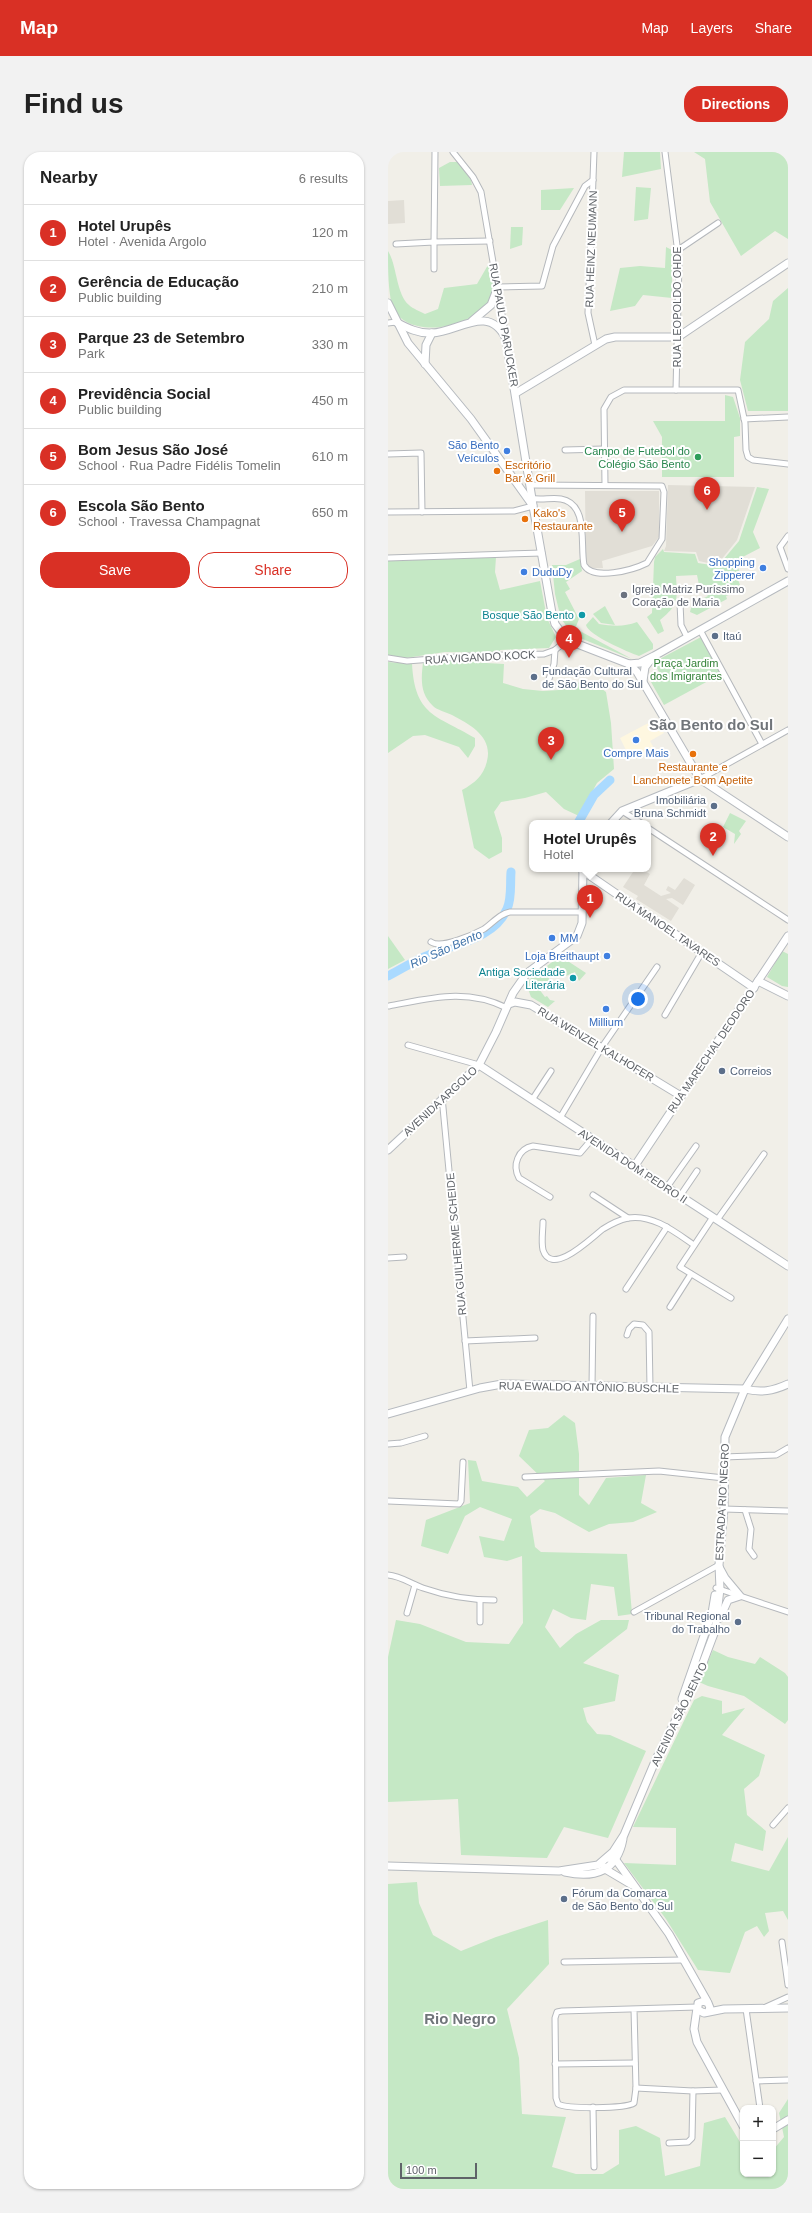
<!DOCTYPE html>
<html lang="en">
<head>
<meta charset="utf-8">
<style>
  body { margin:0; font-family:Arial,sans-serif; background:#f2f2f2; color:#222 }
  .controls { position:absolute; right:12px; bottom:12px; display:grid; overflow:hidden; border-radius:8px; box-shadow:0 1px 3px #0004 }
  .controls button { width:36px; height:36px; display:grid; place-items:center; padding:0; border:0; border-bottom:1px solid #e0e0e0; background:#fff; color:#222; font:20px sans-serif }
  .scale { position:absolute; left:12px; bottom:10px; width:77px; box-sizing:border-box; padding-left:4px; border:2px solid #5f6368; border-top:0; font-size:11px; line-height:14px; white-space:nowrap; color:#5f6368; -webkit-text-stroke:3px #fff; paint-order:stroke }
  .you { position:absolute; left:250px; top:847px; width:14px; height:14px; margin:-10px; border:3px solid #fff; border-radius:50%; background:#1a73e8; box-shadow:0 0 0 6px #1a73e833 }
  .badge { display:grid; place-items:center; width:26px; height:26px; border-radius:50%; background:#d93025; color:#fff; font-size:13px; font-weight:700 }
  .pin { position:absolute; translate:-50% -33px; filter:drop-shadow(0 1px 2px #0008) }
  .pin::after { content:''; position:absolute; top:21px; width:14px; height:12px; background:inherit; clip-path:polygon(0 0,100% 0,50% 100%) }
  .popup { position:absolute; left:141px; top:668px; width:122px; height:52px; box-sizing:border-box; display:grid; place-content:center; border-radius:8px; background:#fff; filter:drop-shadow(0 1px 3px #0005); font-size:13px; white-space:nowrap; color:#767676 }
  .popup b { font-size:15px; color:#222 }
  .popup::after { content:''; position:absolute; left:50%; top:100%; margin-left:-8px; border:8px solid transparent; border-top-color:#fff }
  .list { margin:0; padding:0; list-style:none }
  h2 { display:flex; justify-content:space-between; align-items:center; height:52px; margin:0; padding:0 16px; font-size:17px }
  h2 small { font-size:13px; font-weight:400; color:#767676 }
  .list li { display:grid; grid-template-columns:26px 1fr auto; gap:12px; align-items:center; box-sizing:border-box; height:56px; padding:0 16px; border-top:1px solid #e0e0e0 }
  .list b { display:block; font-size:15px; white-space:nowrap }
  .list p { margin:0; font-size:13px; white-space:nowrap; color:#767676 }
  .list em { font-size:13px; font-style:normal; color:#767676 }
  .actions { display:flex; gap:8px; padding:12px 16px }
  .actions a { flex:1; padding:9px 0; border:1px solid #d93025; border-radius:16px; text-align:center; font-size:14px; color:#d93025 }
  .actions .main { background:#d93025; color:#fff }
  .map { position:relative; flex:none; width:400px; height:2037px; overflow:hidden; border-radius:16px }
  header { display:flex; align-items:center; gap:24px; box-sizing:border-box; height:56px; padding:0 20px; background:#d93025; color:#fff }
  header strong { font-size:19px }
  nav { display:flex; gap:22px; margin-inline-start:auto; font-size:14px }
  .intro { display:flex; align-items:center; justify-content:space-between; box-sizing:border-box; height:96px; padding:0 24px }
  h1 { margin:0; font-size:28px }
  .button { padding:10px 18px; border-radius:16px; background:#d93025; color:#fff; font-size:14px; font-weight:700 }
  main { display:flex; gap:24px; padding:0 24px }
  aside { flex:1; background:#fff; border-radius:16px; box-shadow:0 1px 3px #0004 }
  .map>svg:first-child { display:block }
  .commercial { fill:#fef7e0 }
  .education { fill:#e1ded6 }
  .green { fill:#c5e8c5 }
  .lines { fill:none; stroke-linecap:round; stroke-linejoin:round }
  .river { stroke:#aadaff; stroke-width:9 }
  .street-casing { stroke:#b5b8bc; stroke-width:7 }
  .secondary-casing { stroke:#b6babf; stroke-width:9 }
  .street { stroke:#fff; stroke-width:5 }
  .secondary { stroke:#fff; stroke-width:7 }
  .shop-dot { fill:#3f7fe0; stroke:#fff; stroke-width:1.5 }
  .leisure-dot { fill:#2e9e5b; stroke:#fff; stroke-width:1.5 }
  .food-dot { fill:#e8710a; stroke:#fff; stroke-width:1.5 }
  .worship-dot { fill:#6b7280; stroke:#fff; stroke-width:1.5 }
  .culture-dot { fill:#0f9aa8; stroke:#fff; stroke-width:1.5 }
  .service-dot { fill:#5c6f8a; stroke:#fff; stroke-width:1.5 }
  .labels { text-anchor:middle; stroke-width:4; stroke-linejoin:round; paint-order:stroke }
  .street-label { font-size:11px; fill:#5f6368; stroke:#fff }
  .shop-label { font-size:11px; fill:#366cbe; stroke:#fff; text-anchor:end }
  .leisure-label { font-size:11px; fill:#27864d; stroke:#fff; text-anchor:end }
  .food-label { font-size:11px; fill:#c56008; stroke:#fff; text-anchor:start }
  .worship-label { font-size:11px; fill:#5b616d; stroke:#fff; text-anchor:start }
  .culture-label { font-size:11px; fill:#0d838f; stroke:#fff; text-anchor:end }
  .service-label { font-size:11px; fill:#4e5e75; stroke:#fff; text-anchor:start }
  .park-label { font-size:11px; fill:#348238; stroke:#fff }
  .water-label { font-size:12px; font-style:italic; fill:#4174aa; stroke:#fff }
  .district-label { font-size:15px; font-weight:bold; fill:#70757a; stroke:#fff }
</style>
</head>
<body>
<header>
<strong>Map</strong>
<nav><a>Map</a><a>Layers</a><a>Share</a></nav>
</header>
<div class="intro"><h1>Find us</h1><a class="button">Directions</a></div>
<main>
<aside>
<h2>Nearby<small>6 results</small></h2>
<ul class="list">
<li><span class="badge">1</span><div><b>Hotel Urupês</b><p>Hotel · Avenida Argolo</p></div><em>120 m</em></li>
<li><span class="badge">2</span><div><b>Gerência de Educação</b><p>Public building</p></div><em>210 m</em></li>
<li><span class="badge">3</span><div><b>Parque 23 de Setembro</b><p>Park</p></div><em>330 m</em></li>
<li><span class="badge">4</span><div><b>Previdência Social</b><p>Public building</p></div><em>450 m</em></li>
<li><span class="badge">5</span><div><b>Bom Jesus São José</b><p>School · Rua Padre Fidélis Tomelin</p></div><em>610 m</em></li>
<li><span class="badge">6</span><div><b>Escola São Bento</b><p>School · Travessa Champagnat</p></div><em>650 m</em></li>
</ul>
<div class="actions"><a class="main">Save</a><a>Share</a></div>
</aside>
<div class="map">
<svg width="400" height="2037" viewBox="0 0 400 2037">
  <rect width="100%" height="100%" fill="#f1efe8"/>
  <!-- commercial -->
  <polygon class="commercial" points="268,567 276,581 262,589 268,600 258,606 256,603 250,606 246,598 240,602 232,586"/>
  <!-- education -->
  <g class="education">
    <polygon points="16,48 17,71 0,72 0,49"/>
    <polygon points="280,333 367,335 349,388 329,413 311,409 308,400 276,399 278,394"/>
    <polygon points="197,339 271,339 271,385 264,394 214,409 215,416 198,416"/>
    <polygon points="247,717 253,717 262,722 256,733 273,744 283,741 278,738 280,734 287,738 296,726 307,733 295,753 284,746 278,747 291,756 283,769 248,747 250,744 235,735"/>
  </g>
  <!-- green -->
  <g class="green">
    <polygon points="236,0 272,0 273,17 234,25"/>
    <polygon points="306,0 400,0 400,87 387,79 353,104 322,50 317,7"/>
    <polygon points="62,10 70,10 83,28 84,33 52,34 51,16"/>
    <polygon points="248,35 263,36 260,67 246,69"/>
    <polygon points="186,36 172,58 153,58 153,38"/>
    <polygon points="123,75 135,75 134,93 122,97"/>
    <polygon points="278,95 284,98 284,146 255,143 247,154 222,159 232,116 252,114 277,116"/>
    <path d="M0,99C9,113 8,142 21,153C25,157 32,159 37,162L50,157L56,136L89,132L100,113C102,118 106,125 106,131C108,172 21,195 4,154C0,136 0,117 0,99Z"/>
    <polygon points="400,136 400,259 360,259 352,228 357,190 381,167 385,149"/>
    <polygon points="337,243 345,245 352,266 352,284 346,285 346,325 274,325 274,285 265,269 337,269"/>
    <path d="M369,335L381,337L365,380L372,396L347,409L353,423L349,425L352,433L348,436V440L338,444L339,447L309,463L302,460L304,452L320,444L311,433L309,423L288,424C289,446 292,452 272,468L276,479L270,482L259,465L264,461L266,410L267,405L275,397L276,400L307,402L310,411L330,414L351,389Z"/>
    <polygon points="108,405 107,420 112,438 152,429 159,466 168,485 161,496 112,498 112,501 57,500 11,507 0,504 0,409"/>
    <polygon points="192,407 194,419 178,430 182,437 177,440 191,467 185,482 173,467 167,442 164,413 178,413"/>
    <polygon points="217,454 227,473 213,471 205,462"/>
    <path d="M205,465L211,472C225,474 236,475 249,470L265,492V497L251,504C240,500 200,483 198,473Z"/>
    <polygon points="190,478 244,507 187,484"/>
    <polygon points="313,485 333,522 276,553 263,530 273,524 266,510"/>
    <path d="M63,509L116,512L115,531L135,537L155,539L171,538L185,531L205,530L218,540L223,571L226,617L209,631L191,664L176,657L158,640L137,646L113,650L106,660L114,686V700L101,707L86,696L74,638C87,631 96,623 99,609C105,585 83,573 64,563C58,560 49,558 45,554C32,542 33,527 35,511Z"/>
    <path d="M0,510L24,512C27,564 48,563 87,586V594L80,606L71,595L37,583L25,584L0,601Z"/>
    <polygon points="342,661 358,669 351,679 353,682 346,692 347,682 335,675"/>
    <polygon points="0,784 17,808 0,817"/>
    <polygon points="394,799 400,802 400,835 394,834 379,825"/>
    <polygon points="172,804 198,821 191,829 187,820 178,824 176,821 160,825 162,828 151,837 157,845 159,844 162,848 167,849 160,855 143,845 139,834 142,827"/>
    <polygon points="176,1263 187,1271 191,1302 191,1343 201,1353 218,1326 258,1323 253,1351 269,1360 245,1370 221,1372 201,1380 167,1361 152,1357 142,1364 147,1395 153,1400 239,1402 244,1462 230,1464 226,1435 203,1432 198,1468 183,1466 165,1457 157,1475 172,1496 188,1482 213,1468 241,1468 239,1477 195,1511 231,1523 227,1549 195,1556 199,1570 209,1582 222,1583 258,1599 220,1686 176,1675 159,1706 73,1703 70,1647 0,1650 0,1505 8,1468 32,1472 78,1490 121,1492 135,1471 134,1404 119,1409 96,1405 91,1384 116,1389 124,1367 92,1355 77,1364 60,1402 33,1394 38,1368 82,1351 80,1308 88,1309 94,1329 130,1335 139,1345 157,1329 131,1304 141,1278 160,1276"/>
    <polygon points="325,1498 340,1505 367,1512 372,1505 397,1521 400,1525 400,1568 397,1572 356,1544 320,1534 311,1530"/>
    <polygon points="314,1544 334,1549 334,1562 357,1556 334,1583 377,1603 371,1624 356,1637 359,1663 378,1679 375,1699 347,1691 343,1709 381,1719 400,1685 400,1768 395,1759 377,1761 381,1779 376,1785 369,1774 357,1780 342,1821 310,1818 278,1767 236,1711 288,1713 288,1676 245,1675 306,1548"/>
    <polygon points="29,1730 31,1751 45,1783 73,1799 108,1785 160,1768 161,1812 119,1857 131,1906 134,1962 178,1965 164,2015 188,2022 215,2022 231,2012 231,1978 248,1974 272,1986 277,2024 312,2014 316,1971 337,1965 355,1995 355,2022 385,2022 385,1998 396,1985 391,1961 400,1947 400,2037 0,2037 0,1732"/>
  </g>
  <g class="lines">
    <!-- river -->
    <g class="river">
      <polyline points="190,671 206,643 222,628"/>
      <path d="M0,824C14,817 27,808 41,803C67,792 107,786 119,757C124,746 122,732 123,720"/>
    </g>
    <defs>
      <g id="street">
        <polyline points="47,0 46,90 102,89"/>
        <polyline points="65,0 85,25 93,40 118,186"/>
        <polyline points="206,0 200,161 207,193"/>
        <polyline points="277,0 291,109 288,238"/>
        <polyline points="8,92 46,90 46,117"/>
        <polyline points="290,98 330,71"/>
        <polyline points="110,135 154,134 165,94 197,34 205,28"/>
        <polyline points="0,171 8,170"/>
        <polyline points="356,267 400,265"/>
        <polyline points="177,298 216,297"/>
        <polyline points="0,302 33,301 34,360"/>
        <path d="M142,333L274,334L276,340L274,387L259,411C245,418 205,429 196,413C192,393 201,352 173,347C163,345 153,349 142,346"/>
        <polyline points="217,333 216,257 223,245 236,238 350,238 357,271 358,298 360,305 365,308 400,312"/>
        <polyline points="0,360 126,359 145,354"/>
        <polyline points="400,384 392,395 400,417"/>
        <polyline points="0,406 154,401"/>
        <polyline points="292,451 293,473 299,485"/>
        <polyline points="312,478 374,592"/>
        <polyline points="0,506 19,509 82,504 156,502 167,498 179,488"/>
        <polyline points="161,527 166,512 167,498"/>
        <polyline points="312,627 400,578"/>
        <polyline points="234,659 253,671"/>
        <polyline points="260,676 400,768"/>
        <path d="M43,790C53,797 85,783 96,777C105,771 111,762 122,760H194"/>
        <path d="M1,854C44,846 78,836 119,856"/>
        <polyline points="277,863 314,800"/>
        <polyline points="20,893 91,913"/>
        <polyline points="54,945 82,1239"/>
        <polyline points="144,948 163,919"/>
        <polyline points="172,966 214,895 269,815"/>
        <polyline points="279,1035 308,994"/>
        <polyline points="205,1043 240,1066"/>
        <polyline points="292,1044 309,1019"/>
        <path d="M162,1045L131,1026C124,1013 130,997 145,994L192,1001L204,987"/>
        <polyline points="325,1065 292,1115 343,1146"/>
        <polyline points="329,1068 376,1002"/>
        <path d="M155,1070C155,1079 153,1089 155,1098C164,1126 205,1084 215,1077C223,1072 231,1068 240,1066C265,1062 287,1080 306,1093"/>
        <polyline points="0,1106 16,1105"/>
        <polyline points="238,1137 279,1075"/>
        <polyline points="282,1155 303,1122"/>
        <polyline points="239,1183 241,1177 246,1172 255,1173 261,1180 262,1235"/>
        <polyline points="77,1189 147,1186"/>
        <polyline points="204,1234 205,1164"/>
        <polyline points="0,1292 13,1291 37,1284"/>
        <polyline points="336,1305 388,1303 400,1296"/>
        <polyline points="137,1325 271,1319 336,1326"/>
        <polyline points="0,1349 71,1352 73,1349 75,1310"/>
        <polyline points="336,1357 400,1359"/>
        <polyline points="357,1358 363,1377 361,1397 366,1404"/>
        <path d="M0,1423C13,1424 23,1432 35,1436C58,1444 82,1448 106,1448"/>
        <polyline points="328,1436 400,1460"/>
        <polyline points="92,1448 92,1470"/>
        <polyline points="246,1460 331,1413"/>
        <polyline points="19,1461 27,1433"/>
        <polyline points="385,1673 400,1656"/>
        <polyline points="394,1790 400,1833"/>
        <polyline points="176,1810 295,1808"/>
        <polyline points="378,1855 400,1845"/>
        <path d="M246,1857L248,1936L246,1951C237,1957 179,1957 170,1952L168,1946L167,1866L169,1860L174,1859L309,1855"/>
        <polyline points="358,1857 372,1956"/>
        <polyline points="167,1912 247,1911"/>
        <polyline points="368,1929 400,1928"/>
        <polyline points="248,1936 305,1939 334,1938"/>
        <polyline points="205,1955 206,2015"/>
        <polyline points="281,1991 300,1990 304,1986 305,1939"/>
      </g>
      <g id="secondary">
        <polyline points="0,151 20,191 83,267 145,354 164,461 167,472 179,488 241,512 249,520 312,627 400,685"/>
        <polyline points="84,169 103,153 110,135"/>
        <path d="M8,170C19,176 31,182 44,181C70,180 101,151 118,187L145,353"/>
        <polyline points="37,212 38,193 44,181"/>
        <polyline points="128,241 218,187 227,185 290,185 400,111"/>
        <polyline points="241,512 252,511 266,504 400,429"/>
        <polyline points="255,529 257,515 264,506"/>
        <polyline points="223,671 234,659 312,627"/>
        <polyline points="195,719 366,836"/>
        <polyline points="370,829 400,844"/>
        <polyline points="121,852 127,850 143,853 293,944"/>
        <polyline points="91,913 400,1114"/>
        <polyline points="0,998 91,913 108,880 125,841 139,821 189,784 194,771 195,717"/>
        <polyline points="246,1015 400,784"/>
        <path d="M0,1262L92,1236L114,1232L357,1237C373,1241 385,1239 400,1232"/>
        <polyline points="331,1415 337,1426 352,1444 340,1448 332,1466"/>
        <polyline points="294,1547 324,1461 327,1443"/>
        <polyline points="220,1706 228,1708 281,1782 319,1849"/>
        <polyline points="0,1714 171,1719 210,1713 225,1700 236,1683 268,1607 310,1524 327,1479 332,1437 331,1413 336,1357 337,1285 357,1237 400,1167"/>
        <polyline points="216,1715 217,1717 244,1733"/>
        <path d="M177,1720C207,1727 229,1719 235,1687"/>
        <polyline points="309,1856 306,1877 309,1890 355,1974"/>
        <polyline points="320,1860 322,1856 320,1851 316,1849 310,1851 310,1858 316,1861 336,1857 400,1856"/>
        <polyline points="385,1977 400,1968"/>
      </g>
    </defs>
    <!-- street casing -->
    <use href="#street" class="street-casing"/>
    <!-- secondary casing -->
    <use href="#secondary" class="secondary-casing"/>
    <!-- street -->
    <use href="#street" class="street"/>
    <!-- secondary -->
    <use href="#secondary" class="secondary"/>
  </g>
  <!-- markers -->
  <g class="shop-dot">
    <circle cx="119" cy="299" r="4"/>
    <circle cx="375" cy="416" r="4"/>
    <circle cx="136" cy="420" r="4"/>
    <circle cx="248" cy="588" r="4"/>
    <circle cx="164" cy="786" r="4"/>
    <circle cx="219" cy="804" r="4"/>
    <circle cx="218" cy="857" r="4"/>
  </g>
  <circle class="leisure-dot" cx="310" cy="305" r="4"/>
  <g class="food-dot">
    <circle cx="109" cy="319" r="4"/>
    <circle cx="137" cy="367" r="4"/>
    <circle cx="305" cy="602" r="4"/>
  </g>
  <circle class="worship-dot" cx="236" cy="443" r="4"/>
  <g class="culture-dot">
    <circle cx="194" cy="463" r="4"/>
    <circle cx="185" cy="826" r="4"/>
  </g>
  <g class="service-dot">
    <circle cx="327" cy="484" r="4"/>
    <circle cx="146" cy="525" r="4"/>
    <circle cx="326" cy="654" r="4"/>
    <circle cx="334" cy="919" r="4"/>
    <circle cx="350" cy="1470" r="4"/>
    <circle cx="176" cy="1747" r="4"/>
  </g>
  <g class="labels">
    <!-- street labels -->
    <g class="street-label">
      <text transform="translate(203 97) rotate(-88)" y="4">RUA HEINZ NEUMANN</text>
      <text transform="translate(289 155) rotate(-90)" y="4">RUA LEOPOLDO OHDE</text>
      <text transform="translate(116 173) rotate(80)" y="4">RUA PAULO PARUCKER</text>
      <text transform="translate(92 505) rotate(-3)" y="4">RUA VIGANDO KOCK</text>
      <text transform="translate(280 777) rotate(34)" y="4">RUA MANOEL TAVARES</text>
      <text transform="translate(208 892) rotate(31)" y="4">RUA WENZEL KALHOFER</text>
      <text transform="translate(323 899) rotate(-56)" y="4">RUA MARECHAL DEODORO</text>
      <text transform="translate(52 949) rotate(-43)" y="4">AVENIDA ARGOLO</text>
      <text transform="translate(245 1014) rotate(33)" y="4">AVENIDA DOM PEDRO II</text>
      <text transform="translate(68 1092) rotate(-95)" y="4">RUA GUILHERME SCHEIDE</text>
      <text transform="translate(201 1235) rotate(1)" y="4">RUA EWALDO ANTÔNIO BUSCHLE</text>
      <text transform="translate(334 1350) rotate(-87)" y="4">ESTRADA RIO NEGRO</text>
      <text transform="translate(291 1562) rotate(-64)" y="4">AVENIDA SÃO BENTO</text>
    </g>
    <!-- shop labels -->
    <g class="shop-label">
      <text x="111" y="297">São Bento<tspan x="111" dy="13">Veículos</tspan></text>
      <text x="367" y="414">Shopping<tspan x="367" dy="13">Zipperer</tspan></text>
      <text x="144" y="424" text-anchor="start">DuduDy</text>
      <text x="248" y="605" text-anchor="middle">Compre Mais</text>
      <text x="172" y="790" text-anchor="start">MM</text>
      <text x="211" y="808">Loja Breithaupt</text>
      <text x="218" y="874" text-anchor="middle">Millium</text>
    </g>
    <!-- leisure labels -->
    <g class="leisure-label">
      <text x="302" y="303">Campo de Futebol do<tspan x="302" dy="13">Colégio São Bento</tspan></text>
    </g>
    <!-- food labels -->
    <g class="food-label">
      <text x="117" y="317">Escritório<tspan x="117" dy="13">Bar &amp; Grill</tspan></text>
      <text x="145" y="365">Kako's<tspan x="145" dy="13">Restaurante</tspan></text>
      <text x="305" y="619" text-anchor="middle">Restaurante e<tspan x="305" dy="13">Lanchonete Bom Apetite</tspan></text>
    </g>
    <!-- worship labels -->
    <g class="worship-label">
      <text x="244" y="441">Igreja Matriz Puríssimo<tspan x="244" dy="13">Coração de Maria</tspan></text>
    </g>
    <!-- culture labels -->
    <g class="culture-label">
      <text x="186" y="467">Bosque São Bento</text>
      <text x="177" y="824">Antiga Sociedade<tspan x="177" dy="13">Literária</tspan></text>
    </g>
    <!-- service labels -->
    <g class="service-label">
      <text x="335" y="488">Itaú</text>
      <text x="154" y="523">Fundação Cultural<tspan x="154" dy="13">de São Bento do Sul</tspan></text>
      <text x="318" y="652" text-anchor="end">Imobiliária<tspan x="318" dy="13">Bruna Schmidt</tspan></text>
      <text x="342" y="923">Correios</text>
      <text x="342" y="1468" text-anchor="end">Tribunal Regional<tspan x="342" dy="13">do Trabalho</tspan></text>
      <text x="184" y="1745">Fórum da Comarca<tspan x="184" dy="13">de São Bento do Sul</tspan></text>
    </g>
    <!-- park labels -->
    <g class="park-label">
      <text x="298" y="515">Praça Jardim<tspan x="298" dy="13">dos Imigrantes</tspan></text>
    </g>
    <!-- water labels -->
    <g class="water-label">
      <text transform="translate(58 797) rotate(-24)" y="4">Rio São Bento</text>
    </g>
    <!-- district labels -->
    <g class="district-label">
      <text x="323" y="578">São Bento do Sul</text>
      <text x="72" y="1872">Rio Negro</text>
    </g>
  </g>
</svg>
<div class="controls">
<button>+</button>
<button>−</button>
</div>
<div class="scale">100 m</div>
<div class="you"></div>
<div class="pin badge" style="left:202px;top:766px">1</div>
<div class="popup"><b>Hotel Urupês</b>Hotel</div>
<div class="pin badge" style="left:325px;top:704px">2</div>
<div class="pin badge" style="left:163px;top:608px">3</div>
<div class="pin badge" style="left:181px;top:506px">4</div>
<div class="pin badge" style="left:234px;top:380px">5</div>
<div class="pin badge" style="left:319px;top:358px">6</div>
</div>
</main>
</body>
</html>
